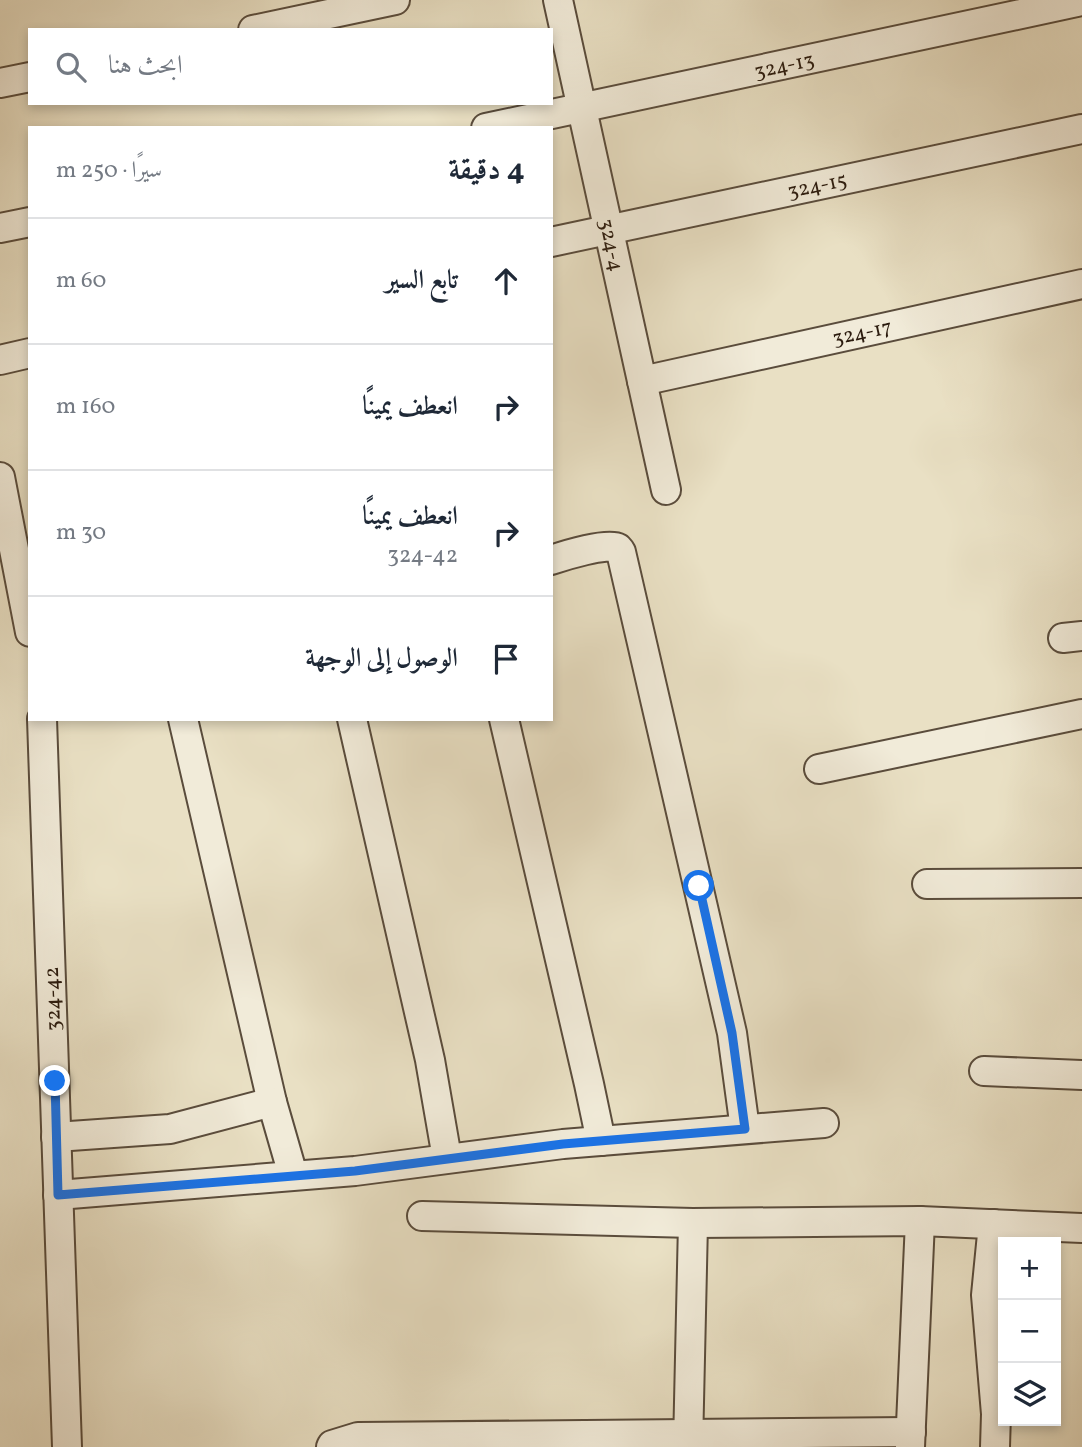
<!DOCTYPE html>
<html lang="ar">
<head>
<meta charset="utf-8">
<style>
  body { margin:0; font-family:Vollkorn,Amiri,serif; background:#f6f6f7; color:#1f2937; direction:rtl }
  .controls { position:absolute; right:21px; bottom:21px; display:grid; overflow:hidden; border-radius:0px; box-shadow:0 4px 10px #0003 }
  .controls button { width:63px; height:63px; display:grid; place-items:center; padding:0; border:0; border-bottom:2px solid #e0e1e3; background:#fff; color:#1f2937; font:35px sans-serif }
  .stop { position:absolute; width:21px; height:21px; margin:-16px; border:5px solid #1a73e8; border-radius:50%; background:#fff }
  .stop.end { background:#1a73e8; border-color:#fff; box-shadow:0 2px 7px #0008 }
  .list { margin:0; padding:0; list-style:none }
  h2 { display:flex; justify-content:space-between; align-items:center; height:91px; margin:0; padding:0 28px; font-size:30px }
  h2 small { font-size:23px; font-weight:400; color:#747a83 }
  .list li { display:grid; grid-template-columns:46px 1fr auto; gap:21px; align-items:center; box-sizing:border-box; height:126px; padding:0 28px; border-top:2px solid #e0e1e3 }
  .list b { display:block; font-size:26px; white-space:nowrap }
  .list p { margin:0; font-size:23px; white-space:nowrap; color:#747a83 }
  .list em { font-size:23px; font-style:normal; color:#747a83 }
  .icon { flex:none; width:38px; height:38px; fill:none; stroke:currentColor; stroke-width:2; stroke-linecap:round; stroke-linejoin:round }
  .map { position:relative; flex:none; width:1082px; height:1447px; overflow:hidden; direction:ltr }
  .search { position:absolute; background:#fff; box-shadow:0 4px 10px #0003; left:28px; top:28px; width:525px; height:77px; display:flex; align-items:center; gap:18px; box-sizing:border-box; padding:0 24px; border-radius:0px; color:#747a83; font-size:26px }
  .panel { position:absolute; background:#fff; box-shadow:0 4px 10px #0003; left:28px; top:126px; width:525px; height:595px; border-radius:0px; direction:rtl }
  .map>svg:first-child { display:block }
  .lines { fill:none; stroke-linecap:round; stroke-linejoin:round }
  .minor-casing { stroke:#5a4c3c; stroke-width:32 }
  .minor { stroke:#f1ebd9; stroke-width:28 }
  .route { stroke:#1a73e8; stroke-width:9 }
  .labels { text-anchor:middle; stroke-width:5; stroke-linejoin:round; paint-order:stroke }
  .street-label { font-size:21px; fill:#2b1b0e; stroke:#f1ebd9 }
</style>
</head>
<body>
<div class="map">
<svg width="1082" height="1447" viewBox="0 0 1082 1447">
  <rect width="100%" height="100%" fill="#e9e0c4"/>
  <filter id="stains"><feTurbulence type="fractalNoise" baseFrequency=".00286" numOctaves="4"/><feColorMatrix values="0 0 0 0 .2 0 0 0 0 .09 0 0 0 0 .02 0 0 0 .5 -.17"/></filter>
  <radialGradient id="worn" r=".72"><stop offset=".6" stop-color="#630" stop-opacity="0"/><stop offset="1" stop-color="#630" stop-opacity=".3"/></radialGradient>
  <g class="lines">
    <defs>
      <g id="minor">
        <polyline points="558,0 666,490"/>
        <polyline points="253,30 395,0"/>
        <polyline points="0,83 30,77"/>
        <polyline points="486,128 1082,1"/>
        <polyline points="0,228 30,222"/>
        <polyline points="551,242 1082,129"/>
        <polyline points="0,360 30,353"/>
        <polyline points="642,381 1082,284"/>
        <polyline points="0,477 30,632"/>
        <path d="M551,560C563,556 608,542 618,548C619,549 620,550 621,552L732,1033L745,1129"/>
        <polyline points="1063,638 1082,636"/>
        <polyline points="42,719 67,1447"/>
        <polyline points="183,719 272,1102 293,1175"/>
        <polyline points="352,719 430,1060 447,1158"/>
        <polyline points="504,719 589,1084 601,1141"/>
        <polyline points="819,769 1082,714"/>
        <polyline points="927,884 1082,883"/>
        <polyline points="984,1071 1082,1075"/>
        <polyline points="56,1137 170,1129 272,1102"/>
        <polyline points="58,1195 355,1171 563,1144 824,1123"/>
        <polyline points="422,1216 693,1223 920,1221 1082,1228"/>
        <polyline points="993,1224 986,1295 996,1414 995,1447"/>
        <polyline points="331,1447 332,1445 358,1437 911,1432"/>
        <polyline points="688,1447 693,1223"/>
        <polyline points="910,1447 920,1221"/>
      </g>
    </defs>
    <!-- minor casing -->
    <use href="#minor" class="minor-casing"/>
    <!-- minor -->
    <use href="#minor" class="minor"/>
  </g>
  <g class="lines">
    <!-- route -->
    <polyline class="route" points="55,1081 58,1195 355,1171 563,1144 745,1129 732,1033 699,886"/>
  </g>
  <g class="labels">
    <!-- street labels -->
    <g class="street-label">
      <text transform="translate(784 65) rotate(-12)" y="7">324-13</text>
      <text transform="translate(817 185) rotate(-12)" y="7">324-15</text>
      <text transform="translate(612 245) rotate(78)" y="7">324-4</text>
      <text transform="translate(862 332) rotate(-12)" y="7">324-17</text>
      <text transform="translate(52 999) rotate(-92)" y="7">324-42</text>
    </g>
  </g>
  <rect width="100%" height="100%" filter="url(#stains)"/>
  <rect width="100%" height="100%" fill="url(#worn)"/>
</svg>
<div class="controls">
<button>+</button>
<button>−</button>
<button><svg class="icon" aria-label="layers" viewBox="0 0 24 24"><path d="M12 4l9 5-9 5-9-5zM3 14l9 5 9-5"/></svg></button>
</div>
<div class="stop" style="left:699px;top:886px"></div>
<div class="stop end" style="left:55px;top:1081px"></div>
<div class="search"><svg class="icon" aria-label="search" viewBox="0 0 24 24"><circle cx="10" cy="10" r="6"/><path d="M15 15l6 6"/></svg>ابحث هنا</div>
<section class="panel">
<h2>4 دقيقة<small>سيرًا · 250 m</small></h2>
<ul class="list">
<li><svg class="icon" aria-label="ahead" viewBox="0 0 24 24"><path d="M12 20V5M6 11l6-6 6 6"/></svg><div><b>تابع السير</b></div><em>60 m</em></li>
<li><svg class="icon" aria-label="right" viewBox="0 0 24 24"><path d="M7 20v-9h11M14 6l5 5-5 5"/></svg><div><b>انعطف يمينًا</b></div><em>160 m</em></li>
<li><svg class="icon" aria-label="right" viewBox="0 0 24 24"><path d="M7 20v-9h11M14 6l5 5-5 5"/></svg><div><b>انعطف يمينًا</b><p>324-42</p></div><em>30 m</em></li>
<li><svg class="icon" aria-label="arrive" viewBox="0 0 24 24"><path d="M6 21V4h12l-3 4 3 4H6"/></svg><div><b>الوصول إلى الوجهة</b></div></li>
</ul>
</section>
</div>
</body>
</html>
